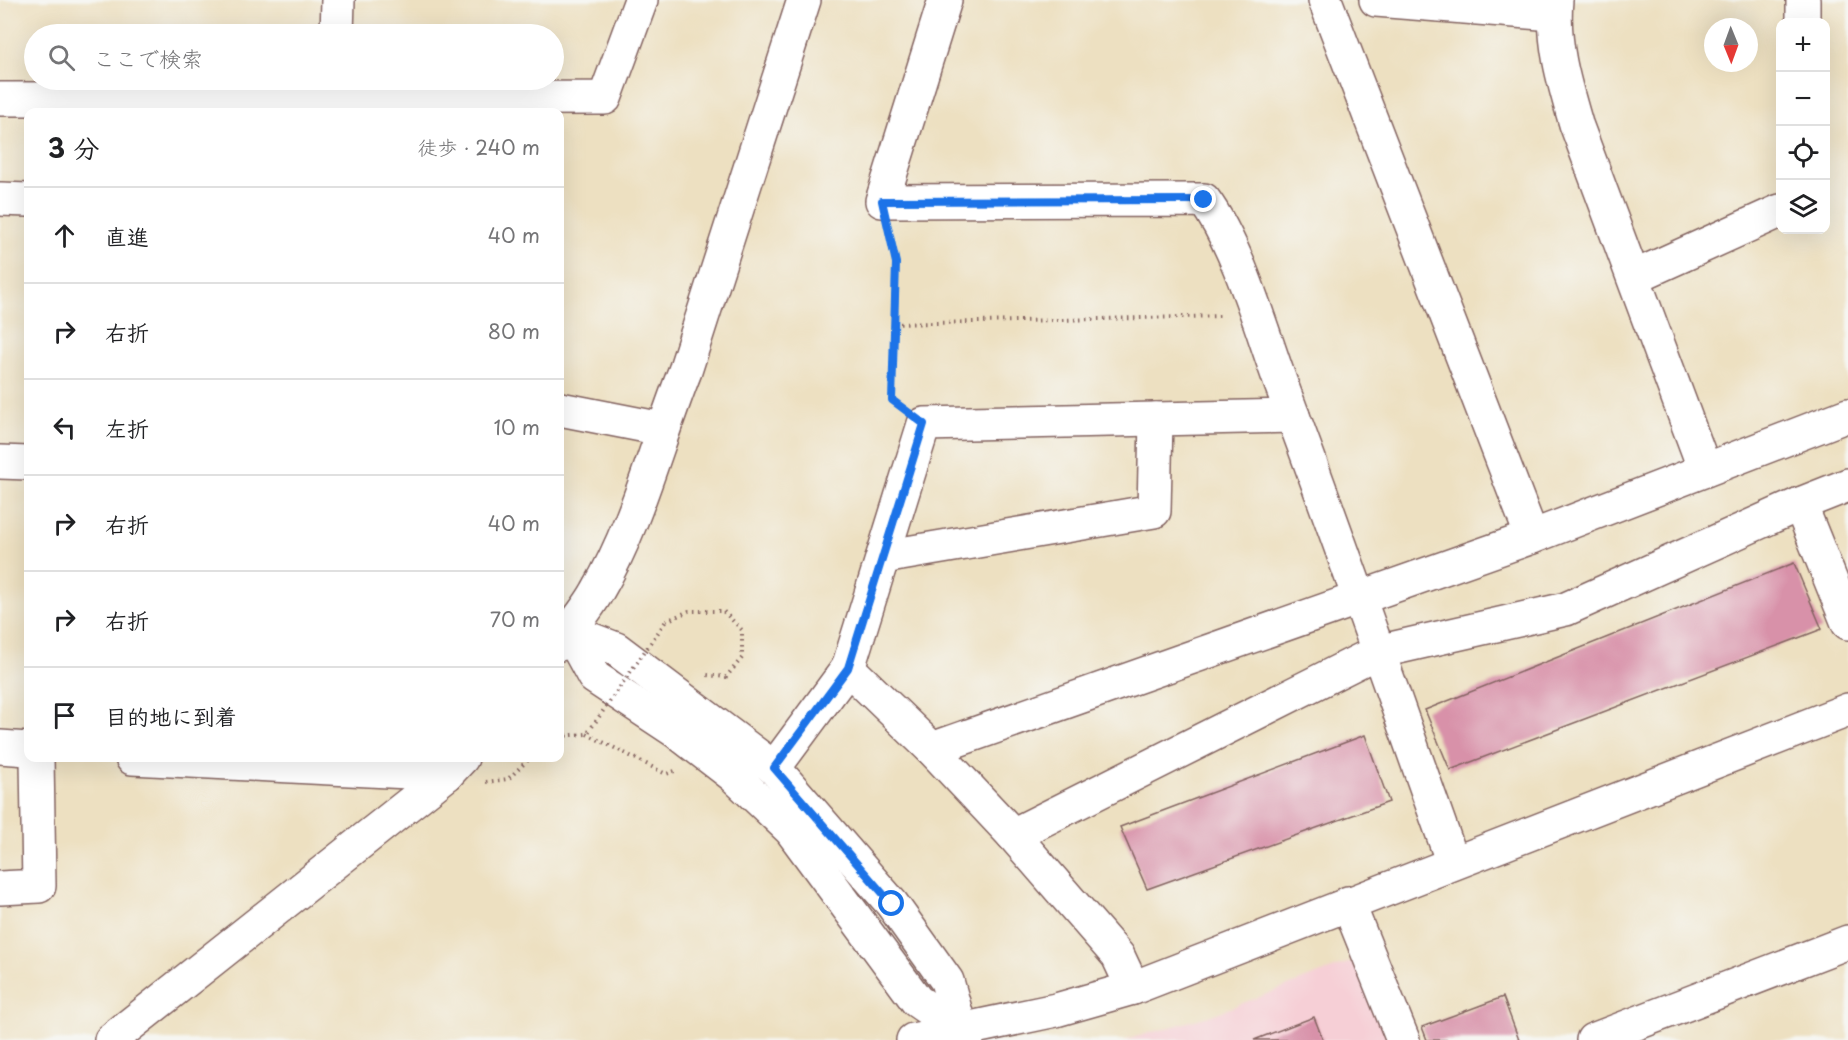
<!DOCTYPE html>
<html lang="ja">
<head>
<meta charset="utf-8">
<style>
  body { margin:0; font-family:"Playpen Sans","Klee One",sans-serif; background:#f2f2f2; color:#202124 }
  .controls { position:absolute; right:18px; top:18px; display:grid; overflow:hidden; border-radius:12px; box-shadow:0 6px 24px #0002 }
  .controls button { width:54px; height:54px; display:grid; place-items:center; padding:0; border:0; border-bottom:2px solid #e0e0e0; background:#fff; color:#202124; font:30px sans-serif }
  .compass { position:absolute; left:1704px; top:18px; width:54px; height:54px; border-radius:50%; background:#fff; box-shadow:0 6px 24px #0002; rotate:179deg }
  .stop { position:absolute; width:18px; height:18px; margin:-14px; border:4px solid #1a73e8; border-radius:50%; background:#fff }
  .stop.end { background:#1a73e8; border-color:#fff; box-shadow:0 2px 6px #0008 }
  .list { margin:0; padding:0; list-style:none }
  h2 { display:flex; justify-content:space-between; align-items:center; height:78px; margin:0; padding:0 24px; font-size:26px }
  h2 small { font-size:20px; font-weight:400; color:#757577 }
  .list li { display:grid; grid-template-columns:39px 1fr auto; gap:18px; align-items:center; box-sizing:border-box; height:96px; padding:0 24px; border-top:2px solid #e0e0e0 }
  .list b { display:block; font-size:22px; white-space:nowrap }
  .list em { font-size:20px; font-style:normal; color:#757577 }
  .icon { flex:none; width:33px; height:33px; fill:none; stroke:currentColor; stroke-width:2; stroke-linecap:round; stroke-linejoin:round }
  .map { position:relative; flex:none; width:1848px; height:1040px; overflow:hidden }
  .search { position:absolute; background:#fff; box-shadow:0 6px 24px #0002; left:24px; top:24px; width:540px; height:66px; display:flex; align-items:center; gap:15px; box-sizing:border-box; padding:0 21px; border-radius:33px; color:#757577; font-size:22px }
  .panel { position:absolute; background:#fff; box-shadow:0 6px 24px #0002; left:24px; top:108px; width:540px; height:654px; border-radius:12px }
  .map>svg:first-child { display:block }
  .built { fill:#f6cfd6 }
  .building { fill:#d891a9 }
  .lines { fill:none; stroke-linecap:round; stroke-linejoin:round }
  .minor-casing { stroke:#836360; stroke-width:36 }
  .path { stroke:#836360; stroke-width:4; stroke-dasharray:1.5 4.5; stroke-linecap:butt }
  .minor { stroke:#fff; stroke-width:33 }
  .path-bridge { stroke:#836360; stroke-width:4; stroke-dasharray:1.5 4.5; stroke-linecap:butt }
  .route { stroke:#1a73e8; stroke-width:8 }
</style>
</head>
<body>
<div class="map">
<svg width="1848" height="1040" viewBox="0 0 1848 1040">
  <rect width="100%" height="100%" fill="#f6f6f2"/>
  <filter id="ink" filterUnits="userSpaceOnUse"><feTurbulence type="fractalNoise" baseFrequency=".0167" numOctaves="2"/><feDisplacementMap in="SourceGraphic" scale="12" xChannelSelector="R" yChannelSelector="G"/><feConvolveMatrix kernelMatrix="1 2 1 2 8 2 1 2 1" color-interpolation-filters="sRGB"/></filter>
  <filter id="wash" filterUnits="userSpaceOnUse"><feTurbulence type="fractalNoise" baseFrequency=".008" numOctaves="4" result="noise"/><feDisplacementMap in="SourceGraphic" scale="24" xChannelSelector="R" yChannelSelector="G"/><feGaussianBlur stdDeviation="1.35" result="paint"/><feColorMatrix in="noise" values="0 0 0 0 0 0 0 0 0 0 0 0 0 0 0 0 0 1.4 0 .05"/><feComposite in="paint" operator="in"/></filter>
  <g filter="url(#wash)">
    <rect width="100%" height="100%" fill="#ede0c1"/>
    <!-- built -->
    <polygon class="built" points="1358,959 1394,1040 1125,1040 1209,1016"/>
    <g id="blocks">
      <!-- building -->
      <g class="building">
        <polygon points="1794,563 1822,629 1450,770 1425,710"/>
        <polygon points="1365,735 1389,802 1147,889 1120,827"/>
        <polygon points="1503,997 1519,1040 1427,1040 1422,1027"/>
        <polygon points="1314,1017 1323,1040 1254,1040"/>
      </g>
    </g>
  </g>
  <g filter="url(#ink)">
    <use href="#blocks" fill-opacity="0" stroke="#836360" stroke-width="1.5"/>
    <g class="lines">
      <defs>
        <g id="minor">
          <path d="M945,0L882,201L1204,200C1238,246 1261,329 1281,384C1341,543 1396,703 1453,863"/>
          <polyline points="1325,0 1532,537"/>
          <polyline points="1376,0 1554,14"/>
          <path d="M1556,0C1552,43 1564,83 1576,124L1705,470"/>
          <polyline points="1803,0 1803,22"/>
          <polyline points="337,34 338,0"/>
          <polyline points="0,99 605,98 641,0"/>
          <polyline points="0,199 28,200"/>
          <polyline points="1634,277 1780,211"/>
          <polyline points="560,409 662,429"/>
          <polyline points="0,462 28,463"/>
          <polyline points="1800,504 1848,623"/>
          <polyline points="883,557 1154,511 1156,419"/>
          <polyline points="569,631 616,649 774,768 892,904 947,981 961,1031 967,1040"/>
          <polyline points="569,631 594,677 677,732 734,776 791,830 917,1001 961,1031"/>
          <path d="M560,644C572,627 587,610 597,592C637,524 656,444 685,371L804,0"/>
          <polyline points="848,668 932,749 1013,835 1118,956 1133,988"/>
          <polyline points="0,747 28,749"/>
          <polyline points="932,749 1532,537 1848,415"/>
          <polyline points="132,758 447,774"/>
          <polyline points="774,768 848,668 924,424 1293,416"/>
          <polyline points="1013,835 1377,652 1566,609 1800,504 1848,485"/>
          <polyline points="0,888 39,886 37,758"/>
          <polyline points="1348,903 1403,1040"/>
          <polyline points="111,1040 447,774 462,758"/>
          <polyline points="913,1040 1056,1010 1133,988 1848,710"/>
          <polyline points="1593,1040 1848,942"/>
        </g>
      </defs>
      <!-- minor casing -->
      <use href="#minor" class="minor-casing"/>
      <!-- path -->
      <g class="path">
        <polyline points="889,232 896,263 892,400 899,406"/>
        <polyline points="894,324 1223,316"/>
        <polyline points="666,621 689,611 723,611 742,630 742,658 726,677 707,675"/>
        <polyline points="587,734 666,774 675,771"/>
        <polyline points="486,782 508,779 530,758"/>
      </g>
      <!-- minor -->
      <use href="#minor" class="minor"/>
      <!-- path-bridge -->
      <polyline class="path-bridge" points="560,736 587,734 666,621"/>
    </g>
  </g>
  <g class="lines" filter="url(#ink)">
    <!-- route -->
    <polyline class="route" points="892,904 774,768 848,668 924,424 892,400 896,263 882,201 1204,200"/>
  </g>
</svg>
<div class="controls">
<button>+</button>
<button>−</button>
<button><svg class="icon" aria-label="locate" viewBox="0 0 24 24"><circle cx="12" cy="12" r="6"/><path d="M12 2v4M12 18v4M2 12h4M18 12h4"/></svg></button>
<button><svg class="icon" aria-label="layers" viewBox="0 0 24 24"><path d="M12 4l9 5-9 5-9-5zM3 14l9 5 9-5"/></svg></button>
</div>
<svg class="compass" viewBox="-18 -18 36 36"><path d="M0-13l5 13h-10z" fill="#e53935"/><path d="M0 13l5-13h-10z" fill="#757577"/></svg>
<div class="stop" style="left:892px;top:904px"></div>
<div class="stop end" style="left:1204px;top:200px"></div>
<div class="search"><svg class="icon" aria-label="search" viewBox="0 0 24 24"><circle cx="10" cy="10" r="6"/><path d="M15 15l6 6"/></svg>ここで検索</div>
<section class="panel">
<h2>3 分<small>徒歩 · 240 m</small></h2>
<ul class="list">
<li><svg class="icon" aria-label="ahead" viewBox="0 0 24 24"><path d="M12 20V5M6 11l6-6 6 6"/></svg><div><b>直進</b></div><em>40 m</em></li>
<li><svg class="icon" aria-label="right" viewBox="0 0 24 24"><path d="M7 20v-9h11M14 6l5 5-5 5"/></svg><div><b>右折</b></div><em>80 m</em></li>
<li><svg class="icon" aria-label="left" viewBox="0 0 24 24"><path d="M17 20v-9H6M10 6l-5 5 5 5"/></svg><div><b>左折</b></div><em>10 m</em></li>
<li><svg class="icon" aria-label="right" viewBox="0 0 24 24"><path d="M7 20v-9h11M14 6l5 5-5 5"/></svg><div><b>右折</b></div><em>40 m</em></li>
<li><svg class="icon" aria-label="right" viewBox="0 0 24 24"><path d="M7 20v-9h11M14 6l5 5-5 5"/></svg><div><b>右折</b></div><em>70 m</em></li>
<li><svg class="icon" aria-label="arrive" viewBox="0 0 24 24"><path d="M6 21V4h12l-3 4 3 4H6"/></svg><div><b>目的地に到着</b></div></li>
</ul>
</section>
</div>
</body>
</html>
